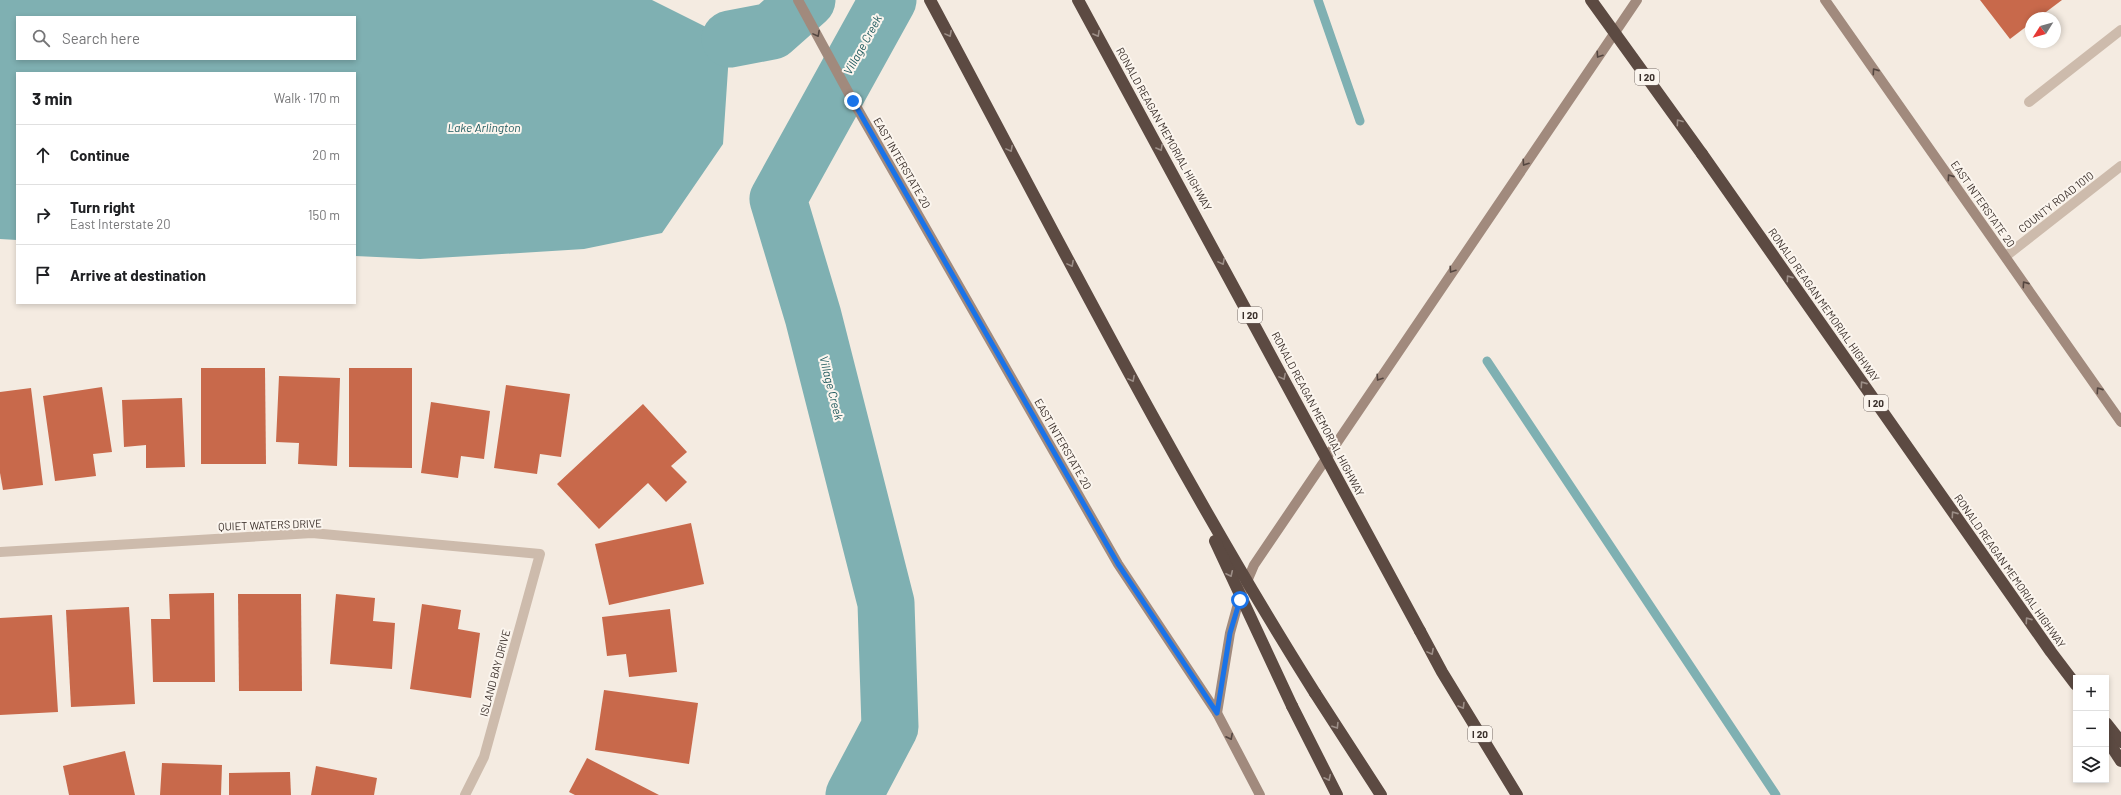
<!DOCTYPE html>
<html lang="en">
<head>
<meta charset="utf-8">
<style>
  body { margin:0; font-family:Barlow,sans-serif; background:#f2f2f2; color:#202124 }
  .controls { position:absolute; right:12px; bottom:12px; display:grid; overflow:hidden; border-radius:0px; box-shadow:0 2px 6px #0003 }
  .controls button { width:36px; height:36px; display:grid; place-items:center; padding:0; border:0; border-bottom:1px solid #e0e0e0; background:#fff; color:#202124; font:20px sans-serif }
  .compass { position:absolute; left:2025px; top:12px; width:36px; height:36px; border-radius:50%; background:#fff; box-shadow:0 2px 6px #0003; rotate:233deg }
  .stop { position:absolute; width:12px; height:12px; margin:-9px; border:3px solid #1a73e8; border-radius:50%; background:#fff }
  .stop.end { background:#1a73e8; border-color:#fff; box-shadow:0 1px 4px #0008 }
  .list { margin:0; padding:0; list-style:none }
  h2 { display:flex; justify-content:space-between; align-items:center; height:52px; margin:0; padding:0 16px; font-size:17px }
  h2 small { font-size:13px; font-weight:400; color:#757577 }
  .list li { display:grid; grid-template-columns:26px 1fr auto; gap:12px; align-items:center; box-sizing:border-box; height:60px; padding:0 16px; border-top:1px solid #e0e0e0 }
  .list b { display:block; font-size:15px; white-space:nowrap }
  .list p { margin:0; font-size:13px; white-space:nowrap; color:#757577 }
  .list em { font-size:13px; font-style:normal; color:#757577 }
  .icon { flex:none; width:22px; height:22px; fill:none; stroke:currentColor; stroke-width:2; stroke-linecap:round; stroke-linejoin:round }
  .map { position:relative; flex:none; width:2121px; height:795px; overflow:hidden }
  .search { position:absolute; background:#fff; box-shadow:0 2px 6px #0003; left:16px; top:16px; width:340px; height:44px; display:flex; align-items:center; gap:10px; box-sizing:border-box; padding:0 14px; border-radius:0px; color:#757577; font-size:15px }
  .panel { position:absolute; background:#fff; box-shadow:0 2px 6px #0003; left:16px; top:72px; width:340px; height:232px; border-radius:0px }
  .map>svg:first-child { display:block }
  .water { fill:#7fb0b2; fill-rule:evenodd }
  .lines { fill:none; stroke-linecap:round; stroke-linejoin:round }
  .stream { stroke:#7fb0b2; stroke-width:9 }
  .river { stroke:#7fb0b2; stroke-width:57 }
  .building { fill:#c8694b }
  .service { stroke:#cdbbac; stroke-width:10 }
  .minor { stroke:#cdbbac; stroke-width:10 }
  .secondary { stroke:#a18a7d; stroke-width:10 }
  .motorway { stroke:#5c4a42; stroke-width:12 }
  .motorway-bridge { stroke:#5c4a42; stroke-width:12 }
  .oneway { stroke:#544640 }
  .oneway2 { stroke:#9c8e87 }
  .route { stroke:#1a73e8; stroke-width:5 }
  .labels { text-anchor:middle; stroke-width:4; stroke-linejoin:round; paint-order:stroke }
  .shield { fill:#fbf5ee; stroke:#756b66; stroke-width:1 }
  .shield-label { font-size:10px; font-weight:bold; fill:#3b302b }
  .street-label { font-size:11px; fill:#3b302b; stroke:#fbf5ee }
  .water-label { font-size:12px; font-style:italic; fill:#1f5a5e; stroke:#fbf5ee }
</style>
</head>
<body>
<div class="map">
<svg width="2121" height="795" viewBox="0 0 2121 795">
  <rect width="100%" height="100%" fill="#f4ebe1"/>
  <!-- water -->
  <path class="water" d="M0,0H652L730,39L723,144L662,233L584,249L420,259L355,256V73H17V240L0,239ZM17,17H355V59H17Z"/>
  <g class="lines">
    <!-- stream -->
    <g class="stream">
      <polyline points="1318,0 1360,121"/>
      <polyline points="1487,361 1776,795"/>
    </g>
    <!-- river -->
    <g class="river">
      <polyline points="730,39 772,31 807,0"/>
      <polyline points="854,795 890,727 886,603 813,316 778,199 888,0"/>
    </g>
  </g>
  <!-- building -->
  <g class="building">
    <polygon points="1980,0 2062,0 2038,18 2031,18 2031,23 2010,39"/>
    <polygon points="201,368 265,368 266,464 201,464"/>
    <polygon points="349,368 412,368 412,468 349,467"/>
    <polygon points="279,376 340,378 337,466 298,464 299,443 276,442"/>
    <polygon points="506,385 570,394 561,457 540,454 537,474 494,468"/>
    <polygon points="102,387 112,452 93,454 96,476 55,481 43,396"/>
    <polygon points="31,388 43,485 3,490 0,473 0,392"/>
    <polygon points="182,398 185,467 146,468 146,445 124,447 122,400"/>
    <polygon points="431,402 490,411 484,459 461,456 458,478 421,473"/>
    <polygon points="643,404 687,452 671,466 687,482 666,502 648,483 599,529 557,484"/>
    <polygon points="691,523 704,584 609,605 595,544"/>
    <polygon points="214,593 215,682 153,682 151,619 170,619 169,594"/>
    <polygon points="238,594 301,594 302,691 239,691"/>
    <polygon points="336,594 375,598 373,621 395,623 392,669 330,664"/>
    <polygon points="422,604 461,610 458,629 480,633 471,698 410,689"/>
    <polygon points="129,607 135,704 71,707 66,610"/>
    <polygon points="670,609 677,672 629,677 626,654 607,656 602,617"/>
    <polygon points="52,615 58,712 0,715 0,618"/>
    <polygon points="604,690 698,703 689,764 595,750"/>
    <polygon points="125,751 135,795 69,795 63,766"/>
    <polygon points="587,758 659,795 575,795 569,792"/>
    <polygon points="162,763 222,765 221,795 160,795"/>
    <polygon points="316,766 377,778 374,795 311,795"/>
    <polygon points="290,772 291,795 229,795 229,773"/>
  </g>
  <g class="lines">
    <!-- service -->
    <polyline class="service" points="2029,102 2121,30"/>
    <!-- minor -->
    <g class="minor">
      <polyline points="2006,256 2121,166"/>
      <polyline points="0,552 312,533 540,554 484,757 465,795"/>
    </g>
    <!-- secondary -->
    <g class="secondary">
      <polyline points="798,0 853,101 1118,564 1217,713 1260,795"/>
      <polyline points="1825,0 2121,422"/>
      <polyline points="1217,713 1230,633 1239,600 1254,565 1637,0"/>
    </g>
    <!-- motorway -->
    <g class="motorway">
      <polyline points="1702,154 2051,652 2076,685"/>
      <polyline points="1420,631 1442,672 1517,795"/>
      <polyline points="1315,693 1381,795"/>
      <polyline points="1292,706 1337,795"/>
      <polyline points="2106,723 2121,742"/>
      <polyline points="2106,738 2121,761"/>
    </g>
    <!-- motorway-bridge -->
    <g class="motorway-bridge">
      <path d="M930,0C1055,233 1174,469 1315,693"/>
      <polyline points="1078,0 1420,631"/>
      <polyline points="1591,0 1702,154"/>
      <polyline points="1215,541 1292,706"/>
    </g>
  </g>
  <!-- one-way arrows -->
  <defs><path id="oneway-chevron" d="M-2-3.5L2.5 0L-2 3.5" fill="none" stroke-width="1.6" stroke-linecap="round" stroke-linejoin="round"/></defs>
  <g class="oneway">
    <use href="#oneway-chevron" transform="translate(817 34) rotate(62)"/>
    <use href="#oneway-chevron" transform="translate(1599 55) rotate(124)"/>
    <use href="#oneway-chevron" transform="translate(1875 71) rotate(-125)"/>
    <use href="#oneway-chevron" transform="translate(1525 163) rotate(124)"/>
    <use href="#oneway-chevron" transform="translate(1950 177) rotate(-125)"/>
    <use href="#oneway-chevron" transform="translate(1452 270) rotate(124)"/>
    <use href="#oneway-chevron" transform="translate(2025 284) rotate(-125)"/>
    <use href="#oneway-chevron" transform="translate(1379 378) rotate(124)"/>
    <use href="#oneway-chevron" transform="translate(2099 390) rotate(-125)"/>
    <use href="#oneway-chevron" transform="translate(1230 737) rotate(63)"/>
  </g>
  <g class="oneway2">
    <use href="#oneway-chevron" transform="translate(949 34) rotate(62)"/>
    <use href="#oneway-chevron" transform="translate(1097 34) rotate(61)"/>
    <use href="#oneway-chevron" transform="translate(1679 122) rotate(-126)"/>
    <use href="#oneway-chevron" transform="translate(1160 148) rotate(61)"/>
    <use href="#oneway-chevron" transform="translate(1010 149) rotate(62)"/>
    <use href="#oneway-chevron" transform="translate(1222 262) rotate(62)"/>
    <use href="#oneway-chevron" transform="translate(1071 264) rotate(62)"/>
    <use href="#oneway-chevron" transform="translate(1789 278) rotate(-125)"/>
    <use href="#oneway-chevron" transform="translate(1283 377) rotate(62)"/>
    <use href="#oneway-chevron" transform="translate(1132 379) rotate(62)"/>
    <use href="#oneway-chevron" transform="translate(1863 384) rotate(-125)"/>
    <use href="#oneway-chevron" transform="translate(1954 514) rotate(-125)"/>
    <use href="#oneway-chevron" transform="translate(1230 574) rotate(65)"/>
    <use href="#oneway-chevron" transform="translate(2028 620) rotate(-125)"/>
    <use href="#oneway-chevron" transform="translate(1431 652) rotate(62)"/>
    <use href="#oneway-chevron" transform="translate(1462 706) rotate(59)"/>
    <use href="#oneway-chevron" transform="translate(1336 726) rotate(58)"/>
    <use href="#oneway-chevron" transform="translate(1328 778) rotate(64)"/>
  </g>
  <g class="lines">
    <!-- route -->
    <polyline class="route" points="853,101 1118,564 1217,713 1230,633 1240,600"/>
  </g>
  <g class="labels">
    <!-- shield labels -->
    <g class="shield">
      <rect x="1635" y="69" width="24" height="16" rx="3"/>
      <rect x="1238" y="307" width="24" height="16" rx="3"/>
      <rect x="1864" y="395" width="24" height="16" rx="3"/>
      <rect x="1468" y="726" width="24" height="16" rx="3"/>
    </g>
    <g class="shield-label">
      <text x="1647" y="81">I 20</text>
      <text x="1250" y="319">I 20</text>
      <text x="1876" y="407">I 20</text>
      <text x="1480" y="738">I 20</text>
    </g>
    <!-- street labels -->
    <g class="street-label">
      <text transform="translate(1164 129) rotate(61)" y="4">RONALD REAGAN MEMORIAL HIGHWAY</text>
      <text transform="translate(902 163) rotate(60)" y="4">EAST INTERSTATE 20</text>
      <text transform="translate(2056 202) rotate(-38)" y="4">COUNTY ROAD 1010</text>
      <text transform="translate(1983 204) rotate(55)" y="4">EAST INTERSTATE 20</text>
      <text transform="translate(1824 305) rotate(55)" y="4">RONALD REAGAN MEMORIAL HIGHWAY</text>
      <text transform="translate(1318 414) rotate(62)" y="4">RONALD REAGAN MEMORIAL HIGHWAY</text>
      <text transform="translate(1063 444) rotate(60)" y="4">EAST INTERSTATE 20</text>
      <text transform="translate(270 525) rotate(-2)" y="4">QUIET WATERS DRIVE</text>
      <text transform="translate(2010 571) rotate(55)" y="4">RONALD REAGAN MEMORIAL HIGHWAY</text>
      <text transform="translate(495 673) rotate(-75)" y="4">ISLAND BAY DRIVE</text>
    </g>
    <!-- water labels -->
    <g class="water-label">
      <text transform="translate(863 45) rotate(-61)" y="4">Village Creek</text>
      <text x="484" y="132">Lake Arlington</text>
      <text transform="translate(831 388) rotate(76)" y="4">Village Creek</text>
    </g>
  </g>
</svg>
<div class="controls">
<button>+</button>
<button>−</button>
<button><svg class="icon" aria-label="layers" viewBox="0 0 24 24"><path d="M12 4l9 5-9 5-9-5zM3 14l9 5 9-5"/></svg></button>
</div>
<svg class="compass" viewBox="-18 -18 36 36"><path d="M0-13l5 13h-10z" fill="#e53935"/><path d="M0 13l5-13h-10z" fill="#757577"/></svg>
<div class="stop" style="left:1240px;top:600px"></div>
<div class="stop end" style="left:853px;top:101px"></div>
<div class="search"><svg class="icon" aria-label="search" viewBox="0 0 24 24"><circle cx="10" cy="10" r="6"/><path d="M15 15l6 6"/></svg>Search here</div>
<section class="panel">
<h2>3 min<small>Walk · 170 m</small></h2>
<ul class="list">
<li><svg class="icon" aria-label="ahead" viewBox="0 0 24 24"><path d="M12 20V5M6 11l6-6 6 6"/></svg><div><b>Continue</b></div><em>20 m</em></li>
<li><svg class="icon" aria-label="right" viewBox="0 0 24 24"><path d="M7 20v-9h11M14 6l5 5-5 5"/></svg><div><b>Turn right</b><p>East Interstate 20</p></div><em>150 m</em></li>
<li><svg class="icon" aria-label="arrive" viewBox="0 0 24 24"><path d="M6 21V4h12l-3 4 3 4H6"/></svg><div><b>Arrive at destination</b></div></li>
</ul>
</section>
</div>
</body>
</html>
